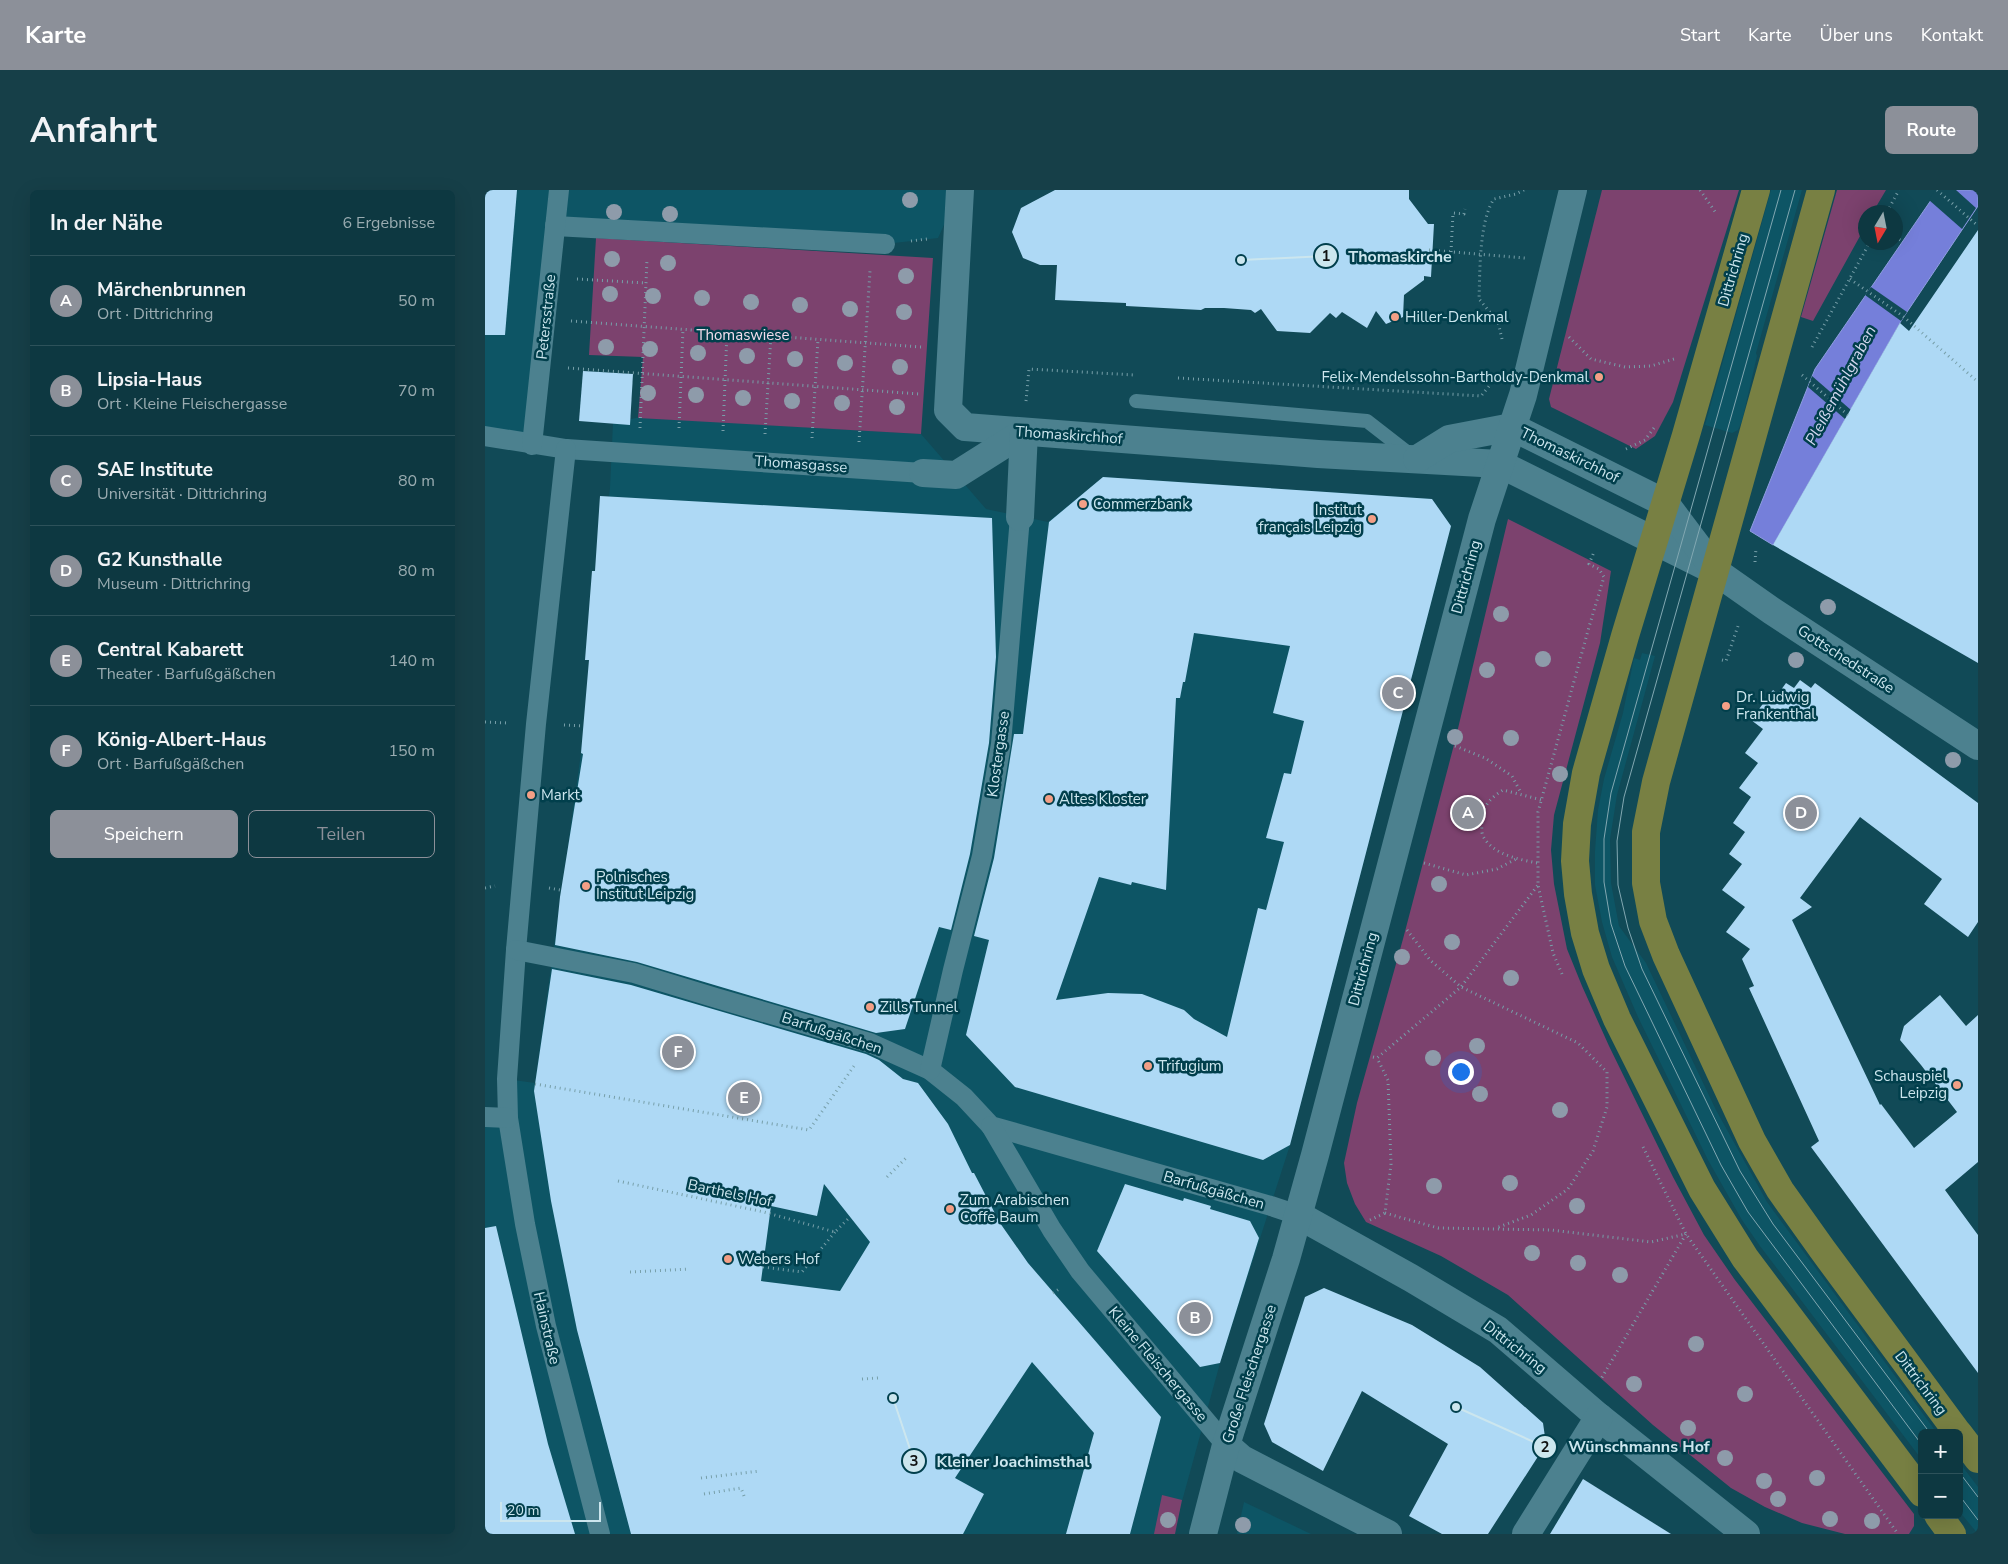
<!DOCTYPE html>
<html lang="de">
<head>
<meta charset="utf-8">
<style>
  body { margin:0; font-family:"Nunito Sans",sans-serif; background:#163f48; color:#f1f3f6 }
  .controls { position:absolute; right:15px; bottom:15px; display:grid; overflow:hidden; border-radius:8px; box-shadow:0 5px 20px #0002 }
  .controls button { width:45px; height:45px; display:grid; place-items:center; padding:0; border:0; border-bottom:1px solid #2d525a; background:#0d3841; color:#f1f3f6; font:25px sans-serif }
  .compass { position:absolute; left:1373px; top:15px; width:45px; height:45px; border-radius:50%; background:#0d3841; box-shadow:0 5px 20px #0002; rotate:190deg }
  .scale { position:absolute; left:15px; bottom:12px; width:101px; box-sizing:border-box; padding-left:5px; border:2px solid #cce6ee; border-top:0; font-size:14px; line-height:18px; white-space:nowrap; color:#cce6ee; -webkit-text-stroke:4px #013f4c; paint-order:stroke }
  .you { position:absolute; left:975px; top:881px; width:18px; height:18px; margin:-12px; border:4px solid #fff; border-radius:50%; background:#1a73e8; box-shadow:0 0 0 8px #1a73e833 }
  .badge { display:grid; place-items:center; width:32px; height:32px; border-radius:50%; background:#8c9099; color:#fff; font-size:16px; font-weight:700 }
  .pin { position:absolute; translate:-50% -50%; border:2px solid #fff; box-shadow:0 1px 5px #0006 }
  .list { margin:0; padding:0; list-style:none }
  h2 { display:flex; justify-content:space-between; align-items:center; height:65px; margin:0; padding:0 20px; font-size:21px }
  h2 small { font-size:16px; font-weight:400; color:#9aacb1 }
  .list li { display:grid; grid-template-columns:32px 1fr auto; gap:15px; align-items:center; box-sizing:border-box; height:90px; padding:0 20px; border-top:1px solid #2d525a }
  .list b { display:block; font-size:19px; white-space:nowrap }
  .list p { margin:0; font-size:16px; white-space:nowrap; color:#9aacb1 }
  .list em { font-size:16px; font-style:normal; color:#9aacb1 }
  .actions { display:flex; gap:10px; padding:15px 20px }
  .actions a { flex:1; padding:11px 0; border:1px solid #8c9099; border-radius:8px; text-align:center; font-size:18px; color:#8c9099 }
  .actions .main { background:#8c9099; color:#fff }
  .map { position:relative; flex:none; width:1493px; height:1344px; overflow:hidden; border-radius:8px }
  header { display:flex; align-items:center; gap:30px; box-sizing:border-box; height:70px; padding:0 25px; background:#8c9099; color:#fff }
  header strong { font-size:24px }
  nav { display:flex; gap:28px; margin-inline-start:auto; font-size:18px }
  .intro { display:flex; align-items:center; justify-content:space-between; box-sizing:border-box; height:120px; padding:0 30px }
  h1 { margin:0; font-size:35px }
  .button { padding:12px 22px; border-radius:8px; background:#8c9099; color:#fff; font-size:18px; font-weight:700 }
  main { display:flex; gap:30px; padding:0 30px }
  aside { flex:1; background:#0d3841; border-radius:8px; box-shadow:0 5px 20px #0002 }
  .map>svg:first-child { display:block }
  .built { fill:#0d5565 }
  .green { fill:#7c426e }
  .water { fill:#757fda; stroke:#8f9ee0 }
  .pier { fill:#114a57 }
  .building { fill:#aed9f5; fill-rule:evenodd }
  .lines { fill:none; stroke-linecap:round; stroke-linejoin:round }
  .path { stroke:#779fa9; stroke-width:3; stroke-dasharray:1 4; stroke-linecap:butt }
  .service { stroke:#4c818f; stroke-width:14 }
  .pedestrian { stroke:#4c818f; stroke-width:20 }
  .minor { stroke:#4c818f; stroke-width:28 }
  .primary { stroke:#788043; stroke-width:28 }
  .tram { stroke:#82a8b2; stroke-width:1 }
  .tree { fill:#8e9baa }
  .poi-dot { fill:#f39f86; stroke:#013f4c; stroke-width:2 }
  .labels { text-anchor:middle; stroke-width:5; stroke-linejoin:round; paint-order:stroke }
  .street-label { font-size:15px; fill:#cce6ee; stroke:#013f4c }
  .poi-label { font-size:15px; fill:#cce6ee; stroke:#013f4c; text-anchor:start }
  .park-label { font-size:15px; fill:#f4dded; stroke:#013f4c }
  .water-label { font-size:16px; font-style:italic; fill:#d2d7ef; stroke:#013f4c }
  .leader { fill:none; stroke:#cce6ee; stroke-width:2 }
  .callout-dot { fill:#cce6ee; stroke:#013f4c; stroke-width:2 }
  .mark-label { font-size:15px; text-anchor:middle; font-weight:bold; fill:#111 }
  .callout-label { font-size:16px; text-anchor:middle; font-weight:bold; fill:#cce6ee; stroke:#013f4c; stroke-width:5; stroke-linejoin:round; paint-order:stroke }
</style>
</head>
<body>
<header>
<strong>Karte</strong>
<nav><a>Start</a><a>Karte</a><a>Über uns</a><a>Kontakt</a></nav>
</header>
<div class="intro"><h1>Anfahrt</h1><a class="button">Route</a></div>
<main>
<aside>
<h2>In der Nähe<small>6 Ergebnisse</small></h2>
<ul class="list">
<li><span class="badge">A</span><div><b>Märchenbrunnen</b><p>Ort · Dittrichring</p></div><em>50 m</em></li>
<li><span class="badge">B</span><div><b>Lipsia-Haus</b><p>Ort · Kleine Fleischergasse</p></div><em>70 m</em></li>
<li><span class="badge">C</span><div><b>SAE Institute</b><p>Universität · Dittrichring</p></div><em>80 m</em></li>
<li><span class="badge">D</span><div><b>G2 Kunsthalle</b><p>Museum · Dittrichring</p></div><em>80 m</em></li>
<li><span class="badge">E</span><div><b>Central Kabarett</b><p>Theater · Barfußgäßchen</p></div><em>140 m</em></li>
<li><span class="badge">F</span><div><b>König-Albert-Haus</b><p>Ort · Barfußgäßchen</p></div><em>150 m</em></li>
</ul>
<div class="actions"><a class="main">Speichern</a><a>Teilen</a></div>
</aside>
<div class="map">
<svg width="1493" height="1344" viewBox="0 0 1493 1344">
  <rect width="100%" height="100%" fill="#114a57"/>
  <!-- built -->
  <g class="built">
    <polygon points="0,0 475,0 453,48 400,54 70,36 47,255 0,246"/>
    <polygon points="1286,0 1317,0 1271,163 1272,166 1257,231 1253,240 1247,243 1220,235"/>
    <polygon points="155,227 436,244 501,319 563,332 618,287 947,309 966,336 805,955 735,1173 688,1344 0,1344 0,927 23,928 22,889 50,893 96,563 125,298 128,233"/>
    <polygon points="1157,463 1170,466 1132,605 1125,649 1126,693 1134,736 1161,773 1231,920 1282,1012 1452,1243 1437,1243 1437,1270 1275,1056 1257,1030 1223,970 1153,827 1127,767 1117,732 1110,695 1110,661 1113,620 1119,589 1138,523 1149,468 1155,470"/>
    <polygon points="1474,1272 1493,1297 1493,1344 1474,1321"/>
    <polygon points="759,1312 826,1344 752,1344"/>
  </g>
  <!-- green -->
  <g class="green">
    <polygon points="1117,0 1254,0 1188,212 1170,246 1151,259 1066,217 1064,209"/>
    <polygon points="1352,0 1401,0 1388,22 1380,22 1380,37 1328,131 1316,127"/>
    <polygon points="111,48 448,68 436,244 153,228 158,167 104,165"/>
    <polygon points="1023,329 1126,381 1115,453 1069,625 1066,660 1069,694 1082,759 1097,796 1124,856 1188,987 1219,1045 1250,1090 1429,1324 1429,1336 1424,1344 1360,1344 1317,1333 1280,1317 1246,1298 1168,1235 1023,1105 956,1066 881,1032 870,1014 862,993 859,973 872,913 918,749 970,551"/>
    <polygon points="677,1305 697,1310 690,1344 669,1344"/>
  </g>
  <!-- water -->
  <polygon class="water" points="1453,0 1493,0 1493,16 1416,131 1288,355 1265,341 1330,179"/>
  <!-- pier -->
  <g class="pier">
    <polygon points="1450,0 1471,0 1491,18 1477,39 1444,10"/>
    <polygon points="1386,97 1422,122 1416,131 1380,105"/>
    <polygon points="1327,186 1366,220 1360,229 1323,197"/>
  </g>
  <!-- building -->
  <g class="building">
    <polygon points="0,0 32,0 20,145 0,145"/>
    <polygon points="570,0 924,0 924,9 943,34 949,34 946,87 939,86 939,90 919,105 918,127 901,134 891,121 882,138 857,122 851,128 845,123 825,143 792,141 776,119 770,123 766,120 739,118 720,118 716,120 641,116 641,113 570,110 572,75 555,75 538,68 527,42 536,18"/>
    <polygon points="1493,40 1493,473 1288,355 1415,133 1424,141"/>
    <polygon points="98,181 148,184 145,235 94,231"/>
    <path d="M618,287L947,309L966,336L805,955L778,970L530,897L481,845L504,750L489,746L509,668L529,544H538L564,332ZM709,443L805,456L788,523L819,531L806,584L799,583L781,648L799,652L781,720L773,718L742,847L709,829L699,820L657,804L623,803L571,810L614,687L646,695L647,692L681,700L691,508H695L698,492H700Z"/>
    <polygon points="115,306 507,328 511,467 504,553 485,664 466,740 454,737 420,839 391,843 152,772 70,755 75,707 98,564 96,563 104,470 100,470 107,381 110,381"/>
    <polygon points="1315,490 1326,498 1330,493 1493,613 1493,732 1483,747 1439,714 1457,689 1375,627 1315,708 1327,717 1307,730 1395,915 1396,914 1429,958 1472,922 1436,875 1415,850 1419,836 1455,805 1481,836 1493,825 1493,972 1460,1000 1493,1045 1493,1183 1326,957 1334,951 1264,798 1269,796 1257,769 1265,759 1241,742 1260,717 1237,700 1257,674 1244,664 1260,642 1248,633 1266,607 1254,598 1273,573 1260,563 1278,539 1266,530 1288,500 1293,504 1301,493 1309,498"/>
    <path d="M67,779L146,795L381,864L394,870L418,889L433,893L463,934L487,983H489L515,1033L543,1073L676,1227L645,1344H581L609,1243L547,1172L470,1288L499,1304L478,1344H146L92,1140L66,1011L49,901ZM339,994L385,1052L355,1101L276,1091L286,1016L332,1026Z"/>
    <polygon points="640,994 698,1011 699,1008 726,1016 725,1019 765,1031 774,1048 735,1173 715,1177 612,1061"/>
    <polygon points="11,1036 63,1254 90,1344 0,1344 0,1038"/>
    <polygon points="839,1098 927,1135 995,1177 1058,1233 1061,1254 1003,1344 957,1344 924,1326 963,1254 877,1201 838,1281 787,1252 779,1234 820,1107"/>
    <polygon points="1098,1289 1186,1344 1065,1344"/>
  </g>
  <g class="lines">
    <!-- path -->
    <g class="path">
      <polyline points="1215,0 1231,23"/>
      <polyline points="1452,0 1493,36"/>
      <polyline points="1402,22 1414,0"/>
      <polyline points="1410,47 1417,51"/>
      <polyline points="426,51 442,49"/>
      <polyline points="944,60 1040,68"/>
      <polyline points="966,62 968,23 979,24 980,19"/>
      <polyline points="92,89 161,93"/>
      <polyline points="1365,89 1419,127 1493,192"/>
      <polyline points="86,131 436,157"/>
      <polyline points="1084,147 1106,169 1140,177 1166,176 1189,169"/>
      <path d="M1017,149L1013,132L994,109C995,82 994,31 1009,9L1031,4L1039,0"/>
      <polyline points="1327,157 1385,52"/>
      <polyline points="83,178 434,204"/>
      <polyline points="1317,185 1363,225"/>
      <polyline points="693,188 996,206 1005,195 1008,187"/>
      <polyline points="541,211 544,179 649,185"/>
      <polyline points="155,238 162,69"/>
      <polyline points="194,238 198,139"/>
      <polyline points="238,241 242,142"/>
      <polyline points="280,244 286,145"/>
      <polyline points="327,248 333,149"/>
      <polyline points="374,252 385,81"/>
      <polyline points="1141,259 1160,250 1169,238"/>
      <polyline points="1270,372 1271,358"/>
      <polyline points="1237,470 1241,471 1253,436"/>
      <polyline points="0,532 23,533"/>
      <polyline points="79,535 99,536"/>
      <polyline points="970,556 1000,568 1027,586 1036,603"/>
      <polyline points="939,673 981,685 1012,679 1031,669"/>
      <path d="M1052,673C1033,669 1008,665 998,646C996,642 997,635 997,630C997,616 1007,607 1018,600L1057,610"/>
      <polyline points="0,698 10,696"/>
      <polyline points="64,698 75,700"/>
      <polyline points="922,740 945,770 976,797 1093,853 1122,882 1122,917 1108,961 1083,999 1046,1025 1011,1038"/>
      <polyline points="1077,784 1068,763 1053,695 1053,622 1104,437 1119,387 1114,379 1104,374 1109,362"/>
      <polyline points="888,867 892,868 976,797 1053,695"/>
      <polyline points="50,894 324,940 369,876"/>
      <polyline points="1158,957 1201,1044 1413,1344"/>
      <polyline points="402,987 422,967"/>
      <polyline points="133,991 279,1022 350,1042 365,1027"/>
      <polyline points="900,1023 953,1038 1066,1040 1166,1052 1201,1044 1116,1189"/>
      <polyline points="885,1030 900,1023 906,974 903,890 892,868"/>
      <polyline points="278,1077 317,1082 350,1042"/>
      <polyline points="145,1082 204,1079"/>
      <polyline points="568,1103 574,1099"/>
      <polyline points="377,1189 393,1188"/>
      <polyline points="216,1288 275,1281"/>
      <polyline points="219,1304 256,1298 259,1306"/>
    </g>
    <!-- service -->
    <polyline class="service" points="651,211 882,231 927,266"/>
    <!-- pedestrian -->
    <g class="pedestrian">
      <polyline points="70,36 400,54"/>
      <polyline points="0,246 81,259 438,283"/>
      <polyline points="47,255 74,0"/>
      <polyline points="81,259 51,534 31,760 22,889 23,928 40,1034 61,1136 115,1344"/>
      <polyline points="31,760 149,783 231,808 385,853 445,880 479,907 506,936 786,1016 813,1025"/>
      <polyline points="445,880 468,780 497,666 516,554 535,327"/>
      <polyline points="0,927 23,928"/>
      <polyline points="506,936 567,1040 595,1081 741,1255"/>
    </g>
    <!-- minor -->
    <g class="minor">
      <polyline points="475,0 463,220 480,237 833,264 1015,274 1230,381 1287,421 1493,556"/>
      <polyline points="932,269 964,249 1027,237 1180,313 1228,377"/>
      <polyline points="438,283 471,285 539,242"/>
      <polyline points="535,327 539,242"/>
      <polyline points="813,1025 926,1088 1013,1140 1114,1227 1261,1344"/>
      <polyline points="741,1255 757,1269 903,1344"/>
      <polyline points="718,1344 741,1255 801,1069 830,965 997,329 1038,205 1088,0"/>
      <polyline points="1041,1344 1114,1227"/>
    </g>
    <!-- primary -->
    <g class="primary">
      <polyline points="1271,0 1201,245 1140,446 1101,583 1092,634 1090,671 1093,704 1100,743 1111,779 1132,829 1217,999 1260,1068 1437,1303"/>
      <polyline points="1336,0 1171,592 1161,642 1161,693 1168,731 1181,765 1267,951 1295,1000 1337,1059 1473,1243"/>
      <polyline points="1474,1244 1493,1269"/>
      <polyline points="1453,1325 1467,1344"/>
    </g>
    <!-- tram -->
    <g class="tram">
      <polyline points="1296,0 1126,603 1119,649 1119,692 1126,734 1140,776 1236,975 1263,1022 1437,1255"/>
      <polyline points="1310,0 1139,607 1132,651 1133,695 1143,738 1157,779 1255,981 1288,1034 1445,1243"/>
      <polyline points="1474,1282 1493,1307"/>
      <polyline points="1474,1305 1493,1330"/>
    </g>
  </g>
  <!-- trees -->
  <g class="tree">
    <circle cx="425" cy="10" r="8"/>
    <circle cx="129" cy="22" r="8"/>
    <circle cx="185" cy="24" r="8"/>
    <circle cx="127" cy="69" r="8"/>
    <circle cx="183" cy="73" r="8"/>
    <circle cx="421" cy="86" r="8"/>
    <circle cx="125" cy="104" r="8"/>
    <circle cx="168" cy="106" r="8"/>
    <circle cx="217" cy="108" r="8"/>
    <circle cx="266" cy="112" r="8"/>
    <circle cx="315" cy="115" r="8"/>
    <circle cx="365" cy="119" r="8"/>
    <circle cx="419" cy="122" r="8"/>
    <circle cx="121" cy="157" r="8"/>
    <circle cx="165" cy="159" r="8"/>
    <circle cx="213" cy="163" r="8"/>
    <circle cx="262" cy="166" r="8"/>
    <circle cx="310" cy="169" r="8"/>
    <circle cx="360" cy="173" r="8"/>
    <circle cx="415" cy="177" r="8"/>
    <circle cx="163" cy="203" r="8"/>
    <circle cx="211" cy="205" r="8"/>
    <circle cx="258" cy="208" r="8"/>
    <circle cx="307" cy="211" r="8"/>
    <circle cx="357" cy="213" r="8"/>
    <circle cx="412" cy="217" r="8"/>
    <circle cx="1343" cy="417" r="8"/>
    <circle cx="1016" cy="424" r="8"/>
    <circle cx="1058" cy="469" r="8"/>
    <circle cx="1311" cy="470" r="8"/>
    <circle cx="1002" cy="480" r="8"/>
    <circle cx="970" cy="547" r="8"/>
    <circle cx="1026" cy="548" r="8"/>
    <circle cx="1468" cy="570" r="8"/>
    <circle cx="1075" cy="584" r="8"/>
    <circle cx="954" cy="694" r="8"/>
    <circle cx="967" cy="752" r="8"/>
    <circle cx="917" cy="767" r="8"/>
    <circle cx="1026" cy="788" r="8"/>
    <circle cx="992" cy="856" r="8"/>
    <circle cx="948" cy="868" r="8"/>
    <circle cx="995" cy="904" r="8"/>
    <circle cx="1075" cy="920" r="8"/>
    <circle cx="1025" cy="993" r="8"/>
    <circle cx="949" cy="996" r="8"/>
    <circle cx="1092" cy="1016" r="8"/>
    <circle cx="1047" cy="1063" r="8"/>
    <circle cx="1093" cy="1073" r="8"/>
    <circle cx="1135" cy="1085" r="8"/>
    <circle cx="1211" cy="1154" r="8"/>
    <circle cx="1149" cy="1194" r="8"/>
    <circle cx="1260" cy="1204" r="8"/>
    <circle cx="1203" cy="1238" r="8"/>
    <circle cx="1240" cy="1268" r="8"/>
    <circle cx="1332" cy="1288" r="8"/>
    <circle cx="1279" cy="1291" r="8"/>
    <circle cx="1293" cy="1309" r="8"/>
    <circle cx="1345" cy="1329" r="8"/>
    <circle cx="683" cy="1330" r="8"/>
    <circle cx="1387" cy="1331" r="8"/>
    <circle cx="758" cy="1335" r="8"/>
  </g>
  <!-- markers -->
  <g class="poi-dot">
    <circle cx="910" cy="127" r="5"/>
    <circle cx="1114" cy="187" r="5"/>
    <circle cx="598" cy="314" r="5"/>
    <circle cx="887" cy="329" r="5"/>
    <circle cx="1241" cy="516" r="5"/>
    <circle cx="46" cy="605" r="5"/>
    <circle cx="564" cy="609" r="5"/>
    <circle cx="101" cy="696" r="5"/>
    <circle cx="385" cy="817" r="5"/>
    <circle cx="663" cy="876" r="5"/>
    <circle cx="1472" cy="895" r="5"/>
    <circle cx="465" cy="1019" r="5"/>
    <circle cx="243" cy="1069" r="5"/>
  </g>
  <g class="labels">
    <!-- street labels -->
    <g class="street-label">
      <text transform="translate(1248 80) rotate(-74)" y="5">Dittrichring</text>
      <text transform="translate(61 127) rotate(-84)" y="5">Petersstraße</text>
      <text transform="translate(584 245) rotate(4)" y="5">Thomaskirchhof</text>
      <text transform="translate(1085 265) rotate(26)" y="5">Thomaskirchhof</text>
      <text transform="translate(316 274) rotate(4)" y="5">Thomasgasse</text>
      <text transform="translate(981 387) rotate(-75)" y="5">Dittrichring</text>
      <text transform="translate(1361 469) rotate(33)" y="5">Gottschedstraße</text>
      <text transform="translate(513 564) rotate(-82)" y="5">Klostergasse</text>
      <text transform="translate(878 779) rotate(-75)" y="5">Dittrichring</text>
      <text transform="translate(347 843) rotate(18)" y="5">Barfußgäßchen</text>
      <text transform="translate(729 1000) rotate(16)" y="5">Barfußgäßchen</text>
      <text transform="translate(245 1003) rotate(12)" y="5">Barthels Hof</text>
      <text transform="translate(62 1138) rotate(77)" y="5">Hainstraße</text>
      <text transform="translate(1030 1157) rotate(38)" y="5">Dittrichring</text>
      <text transform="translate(673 1174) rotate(50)" y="5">Kleine Fleischergasse</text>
      <text transform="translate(764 1184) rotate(-72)" y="5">Große Fleischergasse</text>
      <text transform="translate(1436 1193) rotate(53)" y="5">Dittrichring</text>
    </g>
    <!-- poi labels -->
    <g class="poi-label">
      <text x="920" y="132">Hiller-Denkmal</text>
      <text x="1104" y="192" text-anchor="end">Felix-Mendelssohn-Bartholdy-Denkmal</text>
      <text x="608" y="319">Commerzbank</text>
      <text x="877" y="325" text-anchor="end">Institut<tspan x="877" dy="17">français Leipzig</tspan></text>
      <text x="1251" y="512">Dr. Ludwig<tspan x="1251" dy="17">Frankenthal</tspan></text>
      <text x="56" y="610">Markt</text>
      <text x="574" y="614">Altes Kloster</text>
      <text x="111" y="692">Polnisches<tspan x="111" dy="17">Institut Leipzig</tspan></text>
      <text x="395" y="822">Zills Tunnel</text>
      <text x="673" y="881">Trifugium</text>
      <text x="1462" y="891" text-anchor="end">Schauspiel<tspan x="1462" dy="17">Leipzig</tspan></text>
      <text x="475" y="1015">Zum Arabischen<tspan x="475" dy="17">Coffe Baum</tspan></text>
      <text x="253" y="1074">Webers Hof</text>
    </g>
    <!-- park labels -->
    <g class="park-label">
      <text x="258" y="150">Thomaswiese</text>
    </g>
    <!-- water labels -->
    <g class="water-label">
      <text transform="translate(1355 195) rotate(-62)" y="6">Pleißemühlgraben</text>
    </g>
  </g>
  <!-- callouts -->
  <path class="leader" d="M756 70L841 66M971 1217L1060 1257M408 1208L429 1271"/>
  <g class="callout-dot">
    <circle cx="756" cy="70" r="5"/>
    <circle cx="971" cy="1217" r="5"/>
    <circle cx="408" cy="1208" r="5"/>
    <circle cx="841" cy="66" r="12"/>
    <circle cx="1060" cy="1257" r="12"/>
    <circle cx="429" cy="1271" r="12"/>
  </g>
  <g class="mark-label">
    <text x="841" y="71">1</text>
    <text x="1060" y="1262">2</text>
    <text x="429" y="1276">3</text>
  </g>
  <g class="callout-label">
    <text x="915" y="72">Thomaskirche</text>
    <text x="1154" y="1262">Wünschmanns Hof</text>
    <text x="528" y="1277">Kleiner Joachimsthal</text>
  </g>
</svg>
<div class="controls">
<button>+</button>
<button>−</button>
</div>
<svg class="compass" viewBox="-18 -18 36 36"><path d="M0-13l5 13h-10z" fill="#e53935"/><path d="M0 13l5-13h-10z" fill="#9aacb1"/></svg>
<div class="scale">20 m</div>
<div class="you"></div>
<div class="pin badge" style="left:983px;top:623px">A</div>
<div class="pin badge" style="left:710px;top:1128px">B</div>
<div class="pin badge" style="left:913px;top:503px">C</div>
<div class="pin badge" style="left:1316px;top:623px">D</div>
<div class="pin badge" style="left:259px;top:908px">E</div>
<div class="pin badge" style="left:193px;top:862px">F</div>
</div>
</main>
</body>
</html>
